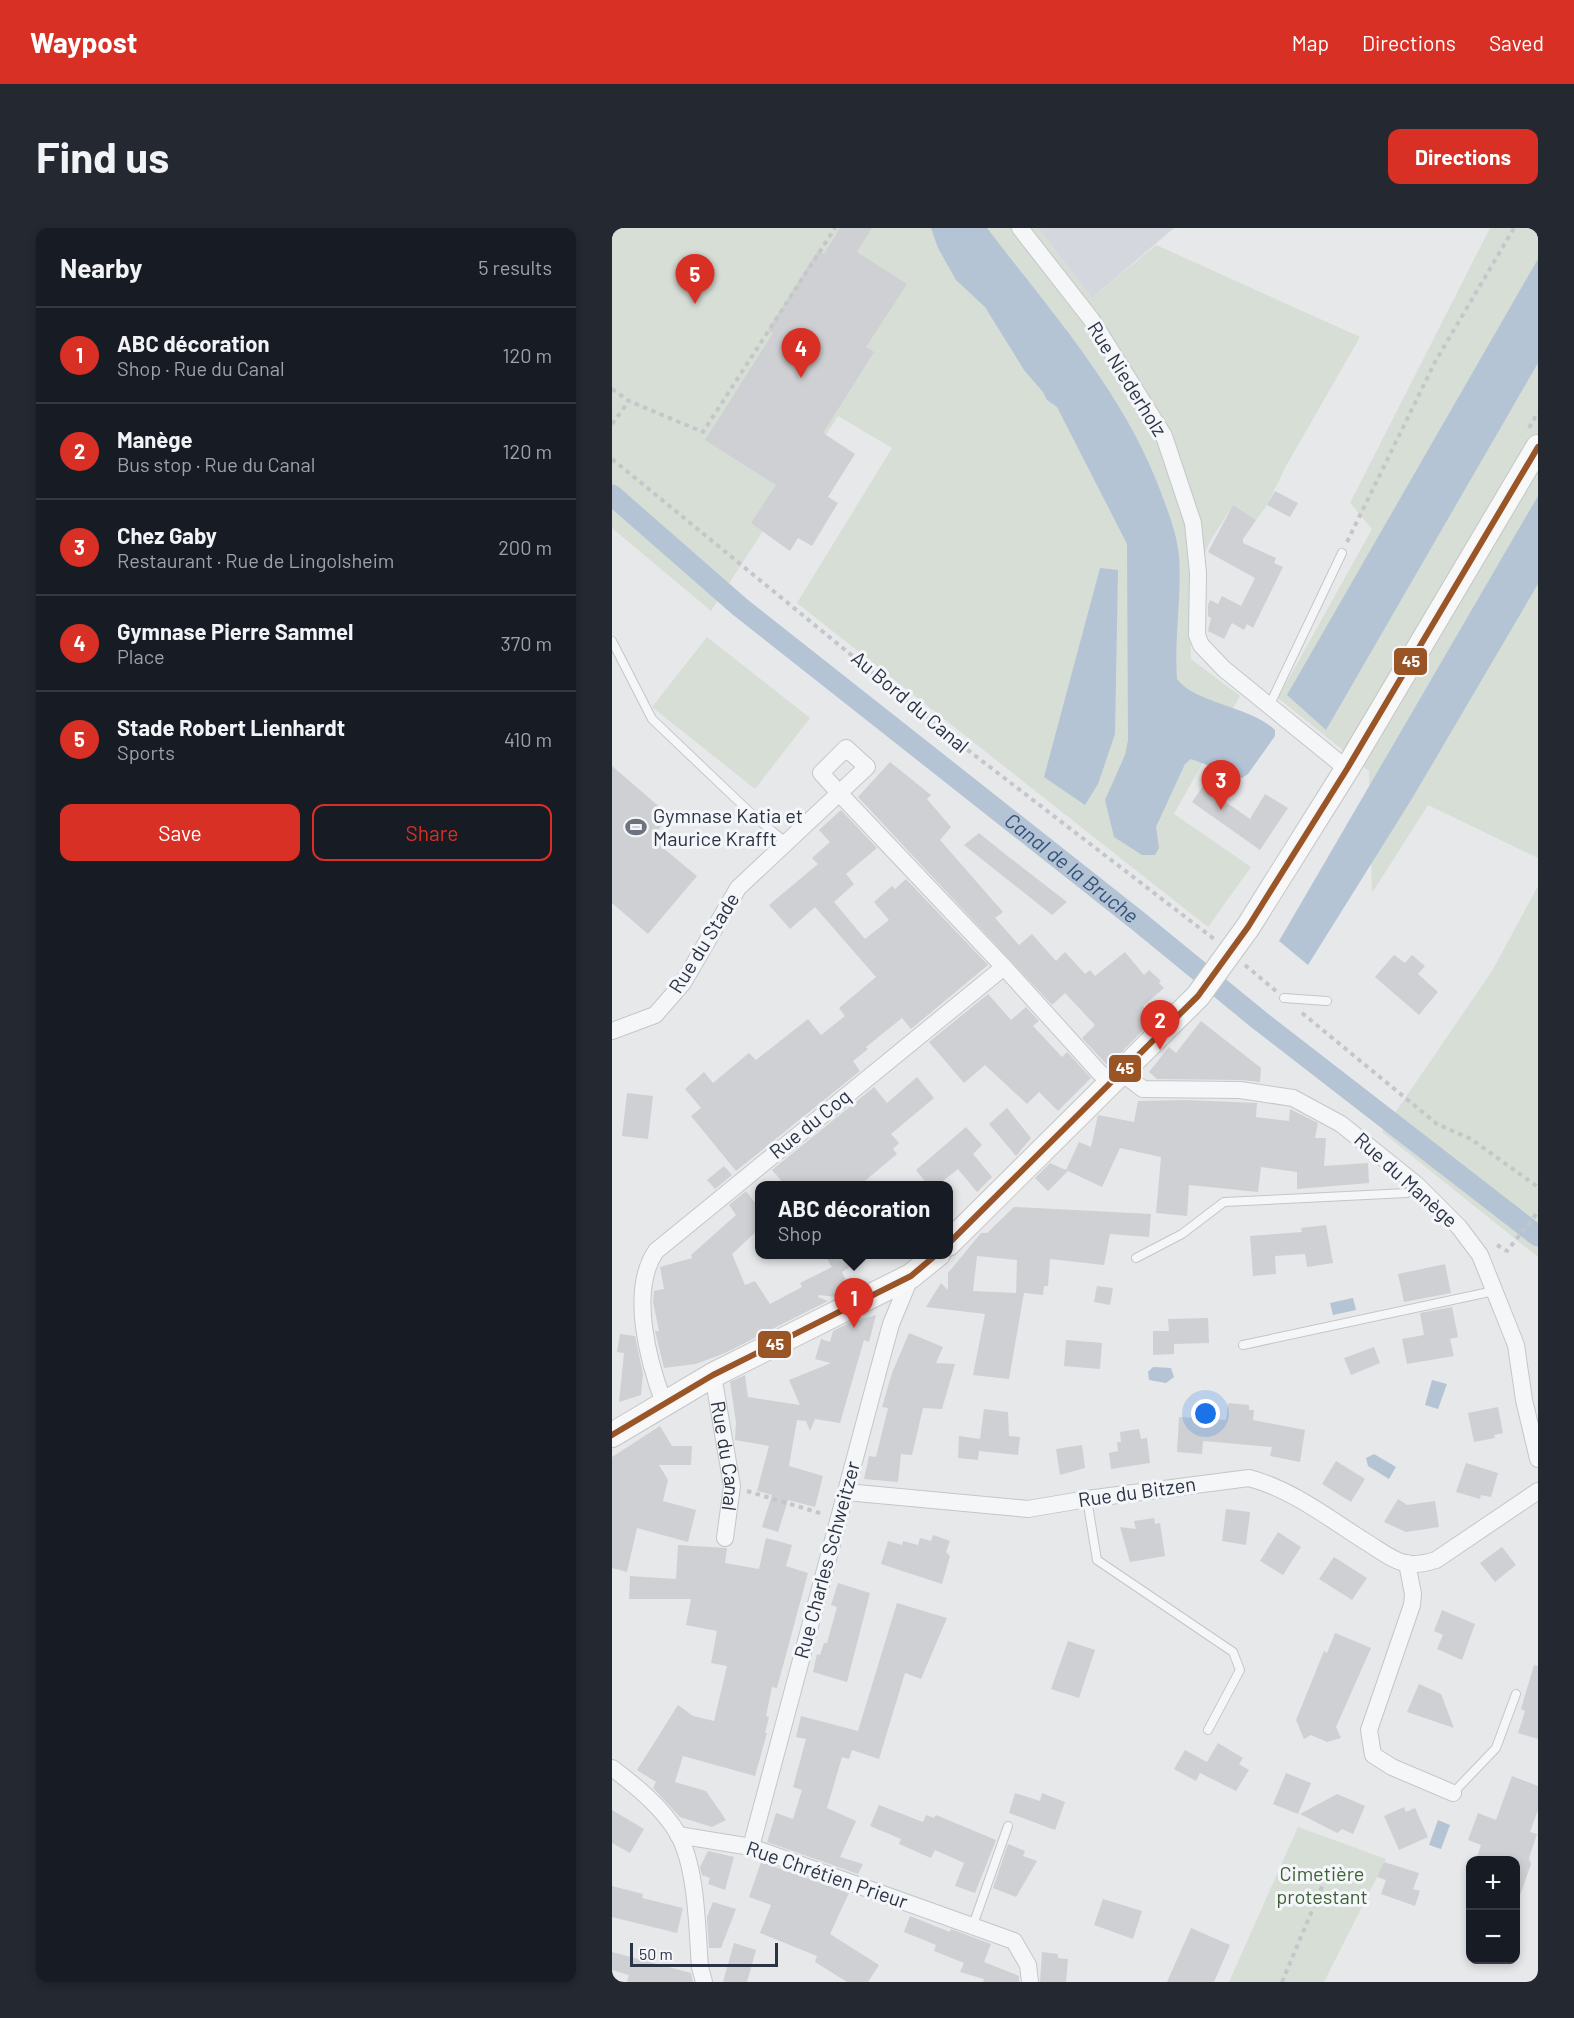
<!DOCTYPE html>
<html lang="en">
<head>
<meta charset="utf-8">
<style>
  body { margin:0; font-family:Barlow,sans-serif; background:#242831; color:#f1f3f6 }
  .controls { position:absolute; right:18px; bottom:18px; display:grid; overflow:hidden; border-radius:12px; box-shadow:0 3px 9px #0003 }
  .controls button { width:54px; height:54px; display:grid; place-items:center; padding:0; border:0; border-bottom:2px solid #363941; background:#171b24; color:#f1f3f6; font:30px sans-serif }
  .scale { position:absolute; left:18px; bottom:15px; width:148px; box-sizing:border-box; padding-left:6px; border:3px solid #2b3445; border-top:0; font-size:16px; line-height:21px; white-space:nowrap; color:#2b3445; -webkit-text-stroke:4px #f4f6f9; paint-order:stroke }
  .you { position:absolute; left:594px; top:1186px; width:21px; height:21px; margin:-15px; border:4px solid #fff; border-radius:50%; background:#1a73e8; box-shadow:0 0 0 9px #1a73e833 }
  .badge { display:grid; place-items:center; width:39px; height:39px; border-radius:50%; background:#d93025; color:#fff; font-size:20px; font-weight:700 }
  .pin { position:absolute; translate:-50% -50px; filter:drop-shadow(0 2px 3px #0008) }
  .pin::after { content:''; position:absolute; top:32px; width:21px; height:18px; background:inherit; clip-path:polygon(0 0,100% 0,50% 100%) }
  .popup { position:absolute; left:143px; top:953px; width:198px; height:78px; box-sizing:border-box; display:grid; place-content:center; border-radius:12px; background:#171b24; filter:drop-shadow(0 2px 4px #0005); font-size:20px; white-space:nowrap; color:#9ea1a6 }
  .popup b { font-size:22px; color:#f1f3f6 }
  .popup::after { content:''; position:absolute; left:50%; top:100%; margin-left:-12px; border:12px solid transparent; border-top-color:#171b24 }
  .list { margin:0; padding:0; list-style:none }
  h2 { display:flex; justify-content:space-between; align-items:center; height:78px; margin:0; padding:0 24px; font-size:26px }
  h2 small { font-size:20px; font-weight:400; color:#9ea1a6 }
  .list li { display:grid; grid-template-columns:39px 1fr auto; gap:18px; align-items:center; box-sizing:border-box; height:96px; padding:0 24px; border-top:2px solid #363941 }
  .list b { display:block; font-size:22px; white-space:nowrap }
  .list p { margin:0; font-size:20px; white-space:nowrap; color:#9ea1a6 }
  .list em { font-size:20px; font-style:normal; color:#9ea1a6 }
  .actions { display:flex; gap:12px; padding:18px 24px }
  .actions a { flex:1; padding:14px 0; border:2px solid #d93025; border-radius:12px; text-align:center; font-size:21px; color:#d93025 }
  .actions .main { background:#d93025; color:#fff }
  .map { position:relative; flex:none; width:926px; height:1754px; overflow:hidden; border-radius:12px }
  header { display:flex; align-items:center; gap:36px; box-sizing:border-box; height:84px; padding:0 30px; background:#d93025; color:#fff }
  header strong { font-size:28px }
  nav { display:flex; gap:33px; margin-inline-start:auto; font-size:21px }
  .intro { display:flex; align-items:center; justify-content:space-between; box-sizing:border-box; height:144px; padding:0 36px }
  h1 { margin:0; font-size:42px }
  .button { padding:15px 27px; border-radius:12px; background:#d93025; color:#fff; font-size:21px; font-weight:700 }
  main { display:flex; gap:36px; padding:0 36px }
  aside { flex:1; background:#171b24; border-radius:12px; box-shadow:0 3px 9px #0003 }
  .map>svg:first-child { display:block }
  .built { fill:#d4d7dd }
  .green { fill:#d6ded6 }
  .water { fill:#b4c4d5 }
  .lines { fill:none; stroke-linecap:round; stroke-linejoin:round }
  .canal { stroke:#b4c4d5; stroke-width:21 }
  .building { fill:#ced0d3; fill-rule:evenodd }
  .service-casing { stroke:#c4c6c8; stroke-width:10 }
  .minor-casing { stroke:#c4c6c8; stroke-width:18 }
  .secondary-casing { stroke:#c4c6c8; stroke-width:26 }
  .path { stroke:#c5c6ca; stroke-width:4; stroke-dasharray:4.5 4.5; stroke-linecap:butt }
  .service { stroke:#f5f6f7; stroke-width:8 }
  .minor { stroke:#f5f6f7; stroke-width:16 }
  .secondary { stroke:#f8f8f8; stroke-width:24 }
  .bus-1-casing { stroke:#f4f6f9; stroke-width:10 }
  .bus-1 { stroke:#9a5527; stroke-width:6 }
  .labels { text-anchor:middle; stroke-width:6; stroke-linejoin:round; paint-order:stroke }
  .street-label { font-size:20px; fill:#2b3445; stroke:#f4f6f9 }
  .poi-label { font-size:20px; fill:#2b3445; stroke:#f4f6f9; text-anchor:start }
  .park-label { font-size:20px; fill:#3f6138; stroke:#f4f6f9 }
  .water-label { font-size:21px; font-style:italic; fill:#34527a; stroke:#f4f6f9 }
  .line-badge { stroke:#f4f6f9; stroke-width:2 }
  .badge-label { font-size:16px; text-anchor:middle; font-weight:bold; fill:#fff }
</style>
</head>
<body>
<header>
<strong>Waypost</strong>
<nav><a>Map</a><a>Directions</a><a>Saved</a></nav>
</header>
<div class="intro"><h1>Find us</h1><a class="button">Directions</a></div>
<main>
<aside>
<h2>Nearby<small>5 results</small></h2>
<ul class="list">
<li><span class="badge">1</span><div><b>ABC décoration</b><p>Shop · Rue du Canal</p></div><em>120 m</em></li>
<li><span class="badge">2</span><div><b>Manège</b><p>Bus stop · Rue du Canal</p></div><em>120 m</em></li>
<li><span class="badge">3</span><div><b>Chez Gaby</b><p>Restaurant · Rue de Lingolsheim</p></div><em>200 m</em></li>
<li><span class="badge">4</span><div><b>Gymnase Pierre Sammel</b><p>Place</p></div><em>370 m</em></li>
<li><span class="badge">5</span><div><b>Stade Robert Lienhardt</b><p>Sports</p></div><em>410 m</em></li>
</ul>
<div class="actions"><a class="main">Save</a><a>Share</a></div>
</aside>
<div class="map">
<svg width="926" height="1754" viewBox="0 0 926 1754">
  <rect width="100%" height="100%" fill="#e6e8ea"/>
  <!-- built -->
  <polygon class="built" points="426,0 562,0 480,70"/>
  <!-- green -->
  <g class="green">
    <polygon points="0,0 426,0 480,70 544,17 748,109 674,238 655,277 644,292 621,277 598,313 577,363 579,431 628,468 562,586 639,639 596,699 185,375 280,220 226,188 99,383 0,300"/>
    <polygon points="878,0 926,0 926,630 816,577 760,665 757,543 666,470 760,301 738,275"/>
    <polygon points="95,409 198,490 143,561 40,479"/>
    <polygon points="926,658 926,1029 770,904 880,743"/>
    <polygon points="686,1599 774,1631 712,1754 617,1754"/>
  </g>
  <!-- water -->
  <g class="water">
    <path d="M319,0H375C440,85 515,168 551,270C558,289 565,307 567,328C570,368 562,410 565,451C582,475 638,478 663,502V508L636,546L630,550L579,531L573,536L544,599L547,620L543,627H530L502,609L493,572L513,527L516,512L515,316L445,179L435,172L431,164L412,142L373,79L344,52L326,20Z"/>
    <polygon points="926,31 926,135 714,502 675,467"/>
    <polygon points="926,268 926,356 801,569 696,737 667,713"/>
    <polygon points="488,340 506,342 503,506 486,556 473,577 432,549"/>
    <polygon points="741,1070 744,1082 721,1087 718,1075"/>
    <polygon points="541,1139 559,1140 562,1149 554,1155 537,1152 536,1144"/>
    <polygon points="820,1152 835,1156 826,1181 813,1177"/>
    <polygon points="762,1226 784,1239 777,1251 756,1238 754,1230"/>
    <polygon points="826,1592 838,1597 829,1621 817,1617"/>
  </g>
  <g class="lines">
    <!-- canal -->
    <path class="canal" id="s1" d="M0,267L128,379L526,693L647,792L926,1008"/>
  </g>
  <!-- building -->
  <g class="building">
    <polygon points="228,0 260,0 245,24 295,56 254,119 262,124 211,205 243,226 216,269 226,275 200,318 186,310 178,323 139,295 164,257 93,212 161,105 156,102 206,22 212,26"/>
    <polygon points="663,263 686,275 678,289 655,277"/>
    <polygon points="621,277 644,292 631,311 631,315 664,330 662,335 671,339 641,400 635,396 632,402 620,395 612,411 596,403 599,390 596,388 596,377 598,372 606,376 610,368 629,378 643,350 596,324"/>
    <polygon points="278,534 319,567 315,571 339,599 328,612 391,684 383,690 407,717 420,706 444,733 453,724 473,746 478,742 483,748 513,724 532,747 537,742 549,753 547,755 552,760 531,778 542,791 496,838 470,810 483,797 453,765 440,777 246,569"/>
    <polygon points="0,538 58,588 39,610 85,648 36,706 0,675"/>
    <polygon points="591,558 638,591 653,566 676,580 648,622 580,574"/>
    <polygon points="229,582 265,620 234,646 242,656 222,674 253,711 277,692 262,674 280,658 283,661 294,651 376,737 299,801 290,790 254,819 256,821 241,833 248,843 124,943 79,888 89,880 73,861 92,844 101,855 137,825 144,832 196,791 209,807 233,788 227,780 264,749 203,679 178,701 157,677 206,636 200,630 218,614 207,602"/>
    <polygon points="367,605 393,626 455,674 440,687 352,617"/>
    <polygon points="782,727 793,735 800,727 813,738 806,746 826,764 807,787 763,749"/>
    <polygon points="376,766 399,792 414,779 427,793 421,798 437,815 450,829 455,824 479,850 446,883 427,864 415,876 373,837 352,855 317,814"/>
    <polygon points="589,793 649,840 648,854 628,852 545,851 537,844 557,819 564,825"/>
    <polygon points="305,849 322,870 279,906 287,915 281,921 285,926 248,957 173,957 160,942 262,859 275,875"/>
    <polygon points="15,865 41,868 36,911 10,908"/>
    <polygon points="574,872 645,875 644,889 677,893 678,881 706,895 703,910 714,910 712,938 756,935 757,955 685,961 685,944 649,939 646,964 577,957 575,988 544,985 549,929 508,920 490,959 456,943 436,963 423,950 438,935 454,942 467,914 479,919 486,887 522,894 526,873"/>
    <polygon points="395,880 419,910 404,928 377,896"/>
    <polygon points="354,899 370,917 361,926 380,949 365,964 346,941 326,957 316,957 304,942"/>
    <polygon points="112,938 120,947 103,961 95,952"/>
    <polygon points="134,963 147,980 147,1001 120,1026 133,1057 143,1053 158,1076 190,1059 188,1055 220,1039 212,1026 257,1026 230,1044 239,1062 225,1069 207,1067 206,1069 216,1073 113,1125 84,1136 52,1140 43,1103 47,1103 41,1074 42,1063 52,1061 48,1039 80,1030 79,1027 124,987 117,977"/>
    <path d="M402,979L539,986L537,1009L498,1006L492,1037L438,1031L436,1058H432L431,1067L412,1065L397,1151L361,1147L373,1086L314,1079L329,1055L336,1062V1045L369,1005H375ZM365,1028L405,1032L404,1065L361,1063Z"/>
    <polygon points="714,997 721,1035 695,1039 693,1026 663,1028 664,1046 641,1048 638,1008 690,1004 689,1000"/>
    <polygon points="833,1036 839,1065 792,1074 786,1046"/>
    <polygon points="485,1058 501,1060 498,1077 482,1074"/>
    <polygon points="840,1079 846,1109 838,1111 842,1128 795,1136 790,1111 812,1107 808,1085"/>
    <polygon points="264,1087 257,1114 252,1112 228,1195 203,1191 198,1203 194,1193 185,1192 177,1238 211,1248 203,1279 176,1272 166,1304 150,1299 160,1267 145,1263 157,1218 123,1212 124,1194 118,1154 133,1147 136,1169 188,1177 177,1152 219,1135 203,1131 209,1111 218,1114 221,1103 239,1094"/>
    <polygon points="596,1090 597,1115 562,1116 562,1126 541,1127 541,1103 557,1103 556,1091"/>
    <polygon points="297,1105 331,1119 324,1135 343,1136 330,1181 311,1180 300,1227 289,1226 286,1254 252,1251 257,1228 264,1229 276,1180 270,1179 280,1145"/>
    <polygon points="8,1106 23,1108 31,1146 29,1167 7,1174 12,1125 5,1124"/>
    <polygon points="454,1112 490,1115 488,1141 452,1138"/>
    <polygon points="762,1119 768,1135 739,1147 732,1130"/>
    <polygon points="616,1175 637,1177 637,1182 642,1182 641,1192 693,1202 688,1234 658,1228 660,1219 591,1213 590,1226 565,1224 567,1189 614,1192"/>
    <polygon points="886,1179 891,1205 882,1207 883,1210 862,1214 856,1185"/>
    <polygon points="372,1181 396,1184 397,1208 408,1209 406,1227 367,1223 366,1232 346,1230 347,1208 368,1211"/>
    <polygon points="48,1198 60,1218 80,1218 79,1237 47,1237 56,1252 51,1273 84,1282 76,1314 25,1300 15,1344 0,1340 0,1229"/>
    <polygon points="527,1201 529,1211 535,1210 538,1235 499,1241 497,1225 506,1223 505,1214 509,1214 508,1204"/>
    <polygon points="470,1217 473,1240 448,1247 444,1221"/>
    <polygon points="724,1233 753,1251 739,1274 710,1256"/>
    <polygon points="854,1235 886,1245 879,1269 869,1267 868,1271 844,1264"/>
    <polygon points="786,1271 795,1277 823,1273 827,1299 794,1304 772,1294"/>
    <polygon points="614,1281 638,1284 634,1317 610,1313"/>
    <polygon points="542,1290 543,1296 548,1295 553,1328 518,1334 508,1299 524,1301 522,1293"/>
    <polygon points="666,1304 689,1319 671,1347 648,1333"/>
    <polygon points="321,1307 338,1313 334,1324 338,1328 330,1356 269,1336 276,1313 290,1317 291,1313 306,1317 308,1310 319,1313"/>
    <polygon points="154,1310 180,1317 174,1338 196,1345 165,1460 160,1459 154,1488 157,1489 153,1505 155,1505 143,1548 71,1528 63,1554 94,1563 114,1592 100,1599 68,1589 41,1560 44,1554 25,1542 66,1477 81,1488 102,1493 115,1438 99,1435 105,1403 74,1397 79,1371 17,1371 18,1348 64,1351 66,1317 115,1320 113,1335 147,1341"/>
    <polygon points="890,1319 904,1337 883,1354 868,1335"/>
    <polygon points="722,1329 755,1350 740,1372 707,1351"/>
    <polygon points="226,1355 258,1365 235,1454 201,1444 205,1426 208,1427 212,1415 215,1415 225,1379 219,1377"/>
    <polygon points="285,1375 335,1390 309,1451 293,1445 267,1531 240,1522 237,1531 230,1529 215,1580 244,1593 228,1629 251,1636 246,1646 155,1614 164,1585 181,1591 190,1562 181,1559 194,1511 184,1509 189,1488 246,1503"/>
    <polygon points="830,1382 863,1396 850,1432 825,1421 831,1407 822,1403"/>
    <polygon points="723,1405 759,1420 724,1499 729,1510 715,1514 699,1507 692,1511 684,1492 712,1423 715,1425"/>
    <polygon points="456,1413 483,1422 467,1470 439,1461"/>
    <polygon points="922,1437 926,1438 926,1511 906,1505 913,1483 909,1481"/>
    <polygon points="807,1456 829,1466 842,1500 795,1484"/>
    <polygon points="606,1515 631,1530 627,1536 637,1542 624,1563 588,1545 584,1553 562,1541 573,1522 595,1534"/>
    <polygon points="674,1545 699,1555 686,1586 661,1576"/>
    <polygon points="900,1548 926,1558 926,1582 918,1604 925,1606 917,1630 919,1636 906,1673 903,1673 903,1632 864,1632 869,1617 856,1612 866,1585 884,1592"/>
    <polygon points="403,1565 428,1573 430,1565 453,1574 443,1602 397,1585"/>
    <polygon points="725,1566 753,1578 741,1606 730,1601 725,1605 688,1586"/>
    <polygon points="267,1577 311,1594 314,1587 322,1590 324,1587 384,1612 363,1665 343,1658 352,1635 323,1622 319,1630 287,1616 289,1611 258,1598"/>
    <polygon points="792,1579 794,1584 803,1580 816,1609 787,1622 772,1588"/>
    <polygon points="0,1582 32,1601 18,1625 0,1615"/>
    <polygon points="396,1616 413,1623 411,1628 425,1633 404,1669 381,1660"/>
    <polygon points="96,1623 122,1629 113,1662 96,1656 98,1650 90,1647 88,1639"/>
    <polygon points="149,1634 237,1665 218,1706 267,1737 256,1754 235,1754 203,1734 205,1728 148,1705 159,1677 137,1669"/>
    <polygon points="772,1634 807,1645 801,1661 808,1663 803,1678 769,1666 774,1652 765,1649"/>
    <polygon points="0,1658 31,1666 30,1670 71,1680 65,1705 0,1689"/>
    <polygon points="491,1671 530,1683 521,1711 482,1697"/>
    <polygon points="101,1674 124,1681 109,1720 97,1720 95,1689"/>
    <polygon points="298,1688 338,1704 339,1701 379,1716 372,1734 407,1748 407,1754 371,1754 372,1751 348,1744 352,1735 322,1723 324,1717 292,1704"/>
    <polygon points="579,1700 618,1717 602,1754 555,1754"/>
    <polygon points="122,1715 144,1722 135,1754 111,1754"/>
    <polygon points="0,1724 79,1745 81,1754 15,1754 17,1747 0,1742"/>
    <polygon points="430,1724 446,1726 446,1730 456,1731 454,1754 428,1754"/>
  </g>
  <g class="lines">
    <defs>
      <g id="service">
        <polyline points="0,413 40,491 144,590 175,615"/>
        <polyline points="658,476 730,325"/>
        <polyline points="672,770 715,773"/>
        <polyline points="524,1030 570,1006 612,974 795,965 805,957"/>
        <polyline points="631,1117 882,1063"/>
        <polyline points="475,1271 485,1332 621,1424 628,1442 596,1502"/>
        <polyline points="841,1565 884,1520 904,1466"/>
        <polyline points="361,1697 396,1598"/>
      </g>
      <g id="minor">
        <polyline points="408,0 479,91 552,208 581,295 586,345 585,407 589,417 612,441 735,541"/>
        <polyline points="0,803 43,787 71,755 126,660 255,539 234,520 209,545 228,566 392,739 487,844 498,854"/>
        <polyline points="508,844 531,861 628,862 681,870 729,896 805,957 847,999 868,1027 904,1117 912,1172 926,1231"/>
        <path id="s2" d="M101,1147L120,1258L113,1310"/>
        <path d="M52,1175C36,1133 17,1062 44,1023L392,739"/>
        <path d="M234,1264L416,1281L475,1271L637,1250C679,1261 715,1289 751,1312C765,1320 780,1333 796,1336C806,1337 814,1335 824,1332L926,1263"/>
        <polyline points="795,1335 801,1366 800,1377 757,1502 761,1527 780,1539 841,1565"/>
        <path d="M0,1540C24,1558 51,1580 66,1606C85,1640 85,1701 88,1739L92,1754"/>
        <polyline points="66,1607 139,1619 402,1713 416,1737 418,1754"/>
        <polyline points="139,1619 267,1140 279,1096 299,1048"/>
      </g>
      <g id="secondary">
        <polyline points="336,1016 586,768 636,699 735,541 926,219"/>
        <polyline points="0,1207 101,1147 299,1048 326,1026"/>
      </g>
    </defs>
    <!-- service casing -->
    <use href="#service" class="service-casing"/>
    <!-- minor casing -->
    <use href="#minor" class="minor-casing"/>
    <!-- secondary casing -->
    <use href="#secondary" class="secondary-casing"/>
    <!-- path -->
    <g class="path">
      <polyline points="0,161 17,173 91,204 223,0"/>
      <polyline points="0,196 17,173"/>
      <polyline points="917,200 926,184"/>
      <polyline points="0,231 348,516 602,711"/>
      <polyline points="735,314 823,134 902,0"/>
      <polyline points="633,737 664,763"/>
      <polyline points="690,785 825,896 859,911 926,959"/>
      <polyline points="885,1017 895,1023 926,984"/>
      <polyline points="135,1263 211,1286"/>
      <polyline points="670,1754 717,1642"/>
    </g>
    <!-- service -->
    <use href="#service" class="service"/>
    <!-- minor -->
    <use href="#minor" class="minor"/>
    <!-- secondary -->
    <use href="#secondary" class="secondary"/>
    <defs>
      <g id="bus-1">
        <polyline points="336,1016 586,768 636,699 735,541 926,219"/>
        <polyline points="0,1207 101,1147 299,1048 325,1026"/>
      </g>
    </defs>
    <!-- bus-1 casing -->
    <use href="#bus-1" class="bus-1-casing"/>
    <!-- bus-1 -->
    <use href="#bus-1" class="bus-1"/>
  </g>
  <!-- icons -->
  <defs>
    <symbol id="stadium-bare" viewBox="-9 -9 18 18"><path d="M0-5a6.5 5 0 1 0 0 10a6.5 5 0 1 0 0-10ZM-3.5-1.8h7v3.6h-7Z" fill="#6c737f" stroke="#f4f6f9" stroke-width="2.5" paint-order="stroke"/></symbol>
  </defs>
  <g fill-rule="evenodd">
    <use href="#stadium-bare" x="9" y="584" width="30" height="30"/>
  </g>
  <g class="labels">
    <!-- street labels -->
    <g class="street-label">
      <text transform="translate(515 151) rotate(58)" y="7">Rue Niederholz</text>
      <text transform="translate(298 474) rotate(40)" y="7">Au Bord du Canal</text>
      <text transform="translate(92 715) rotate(-58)" y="7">Rue du Stade</text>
      <text transform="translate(198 896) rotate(-39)" y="7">Rue du Coq</text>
      <text transform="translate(794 952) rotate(42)" y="7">Rue du Manège</text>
      <text dy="7" stroke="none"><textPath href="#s2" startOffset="82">Rue du Canal</textPath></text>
      <text transform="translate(525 1264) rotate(-8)" y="7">Rue du Bitzen</text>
      <text transform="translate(215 1332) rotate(-75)" y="7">Rue Charles Schweitzer</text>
      <text transform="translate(215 1647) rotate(19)" y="7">Rue Chrétien Prieur</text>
    </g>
    <!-- poi labels -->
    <g class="poi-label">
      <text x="41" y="595">Gymnase Katia et<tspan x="41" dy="23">Maurice Krafft</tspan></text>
    </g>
    <!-- park labels -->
    <g class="park-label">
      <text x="710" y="1653">Cimetière<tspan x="710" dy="23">protestant</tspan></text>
    </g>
    <!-- water labels -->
    <g class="water-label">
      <text dy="7" stroke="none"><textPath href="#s1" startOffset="592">Canal de la Bruche</textPath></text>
    </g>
  </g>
  <g class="line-badge">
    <rect x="781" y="419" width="35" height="29" rx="6" fill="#9a5527"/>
    <rect x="496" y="826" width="34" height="29" rx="6" fill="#9a5527"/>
    <rect x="145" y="1102" width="35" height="29" rx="6" fill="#9a5527"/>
  </g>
  <g class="badge-label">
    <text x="799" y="439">45</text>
    <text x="513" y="846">45</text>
    <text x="163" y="1122">45</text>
  </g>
</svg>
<div class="controls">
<button>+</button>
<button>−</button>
</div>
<div class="scale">50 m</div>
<div class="you"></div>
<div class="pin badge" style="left:242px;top:1100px">1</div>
<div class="popup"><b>ABC décoration</b>Shop</div>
<div class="pin badge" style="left:548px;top:822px">2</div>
<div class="pin badge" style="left:609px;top:582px">3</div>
<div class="pin badge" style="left:189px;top:150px">4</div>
<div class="pin badge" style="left:83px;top:76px">5</div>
</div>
</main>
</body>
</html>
